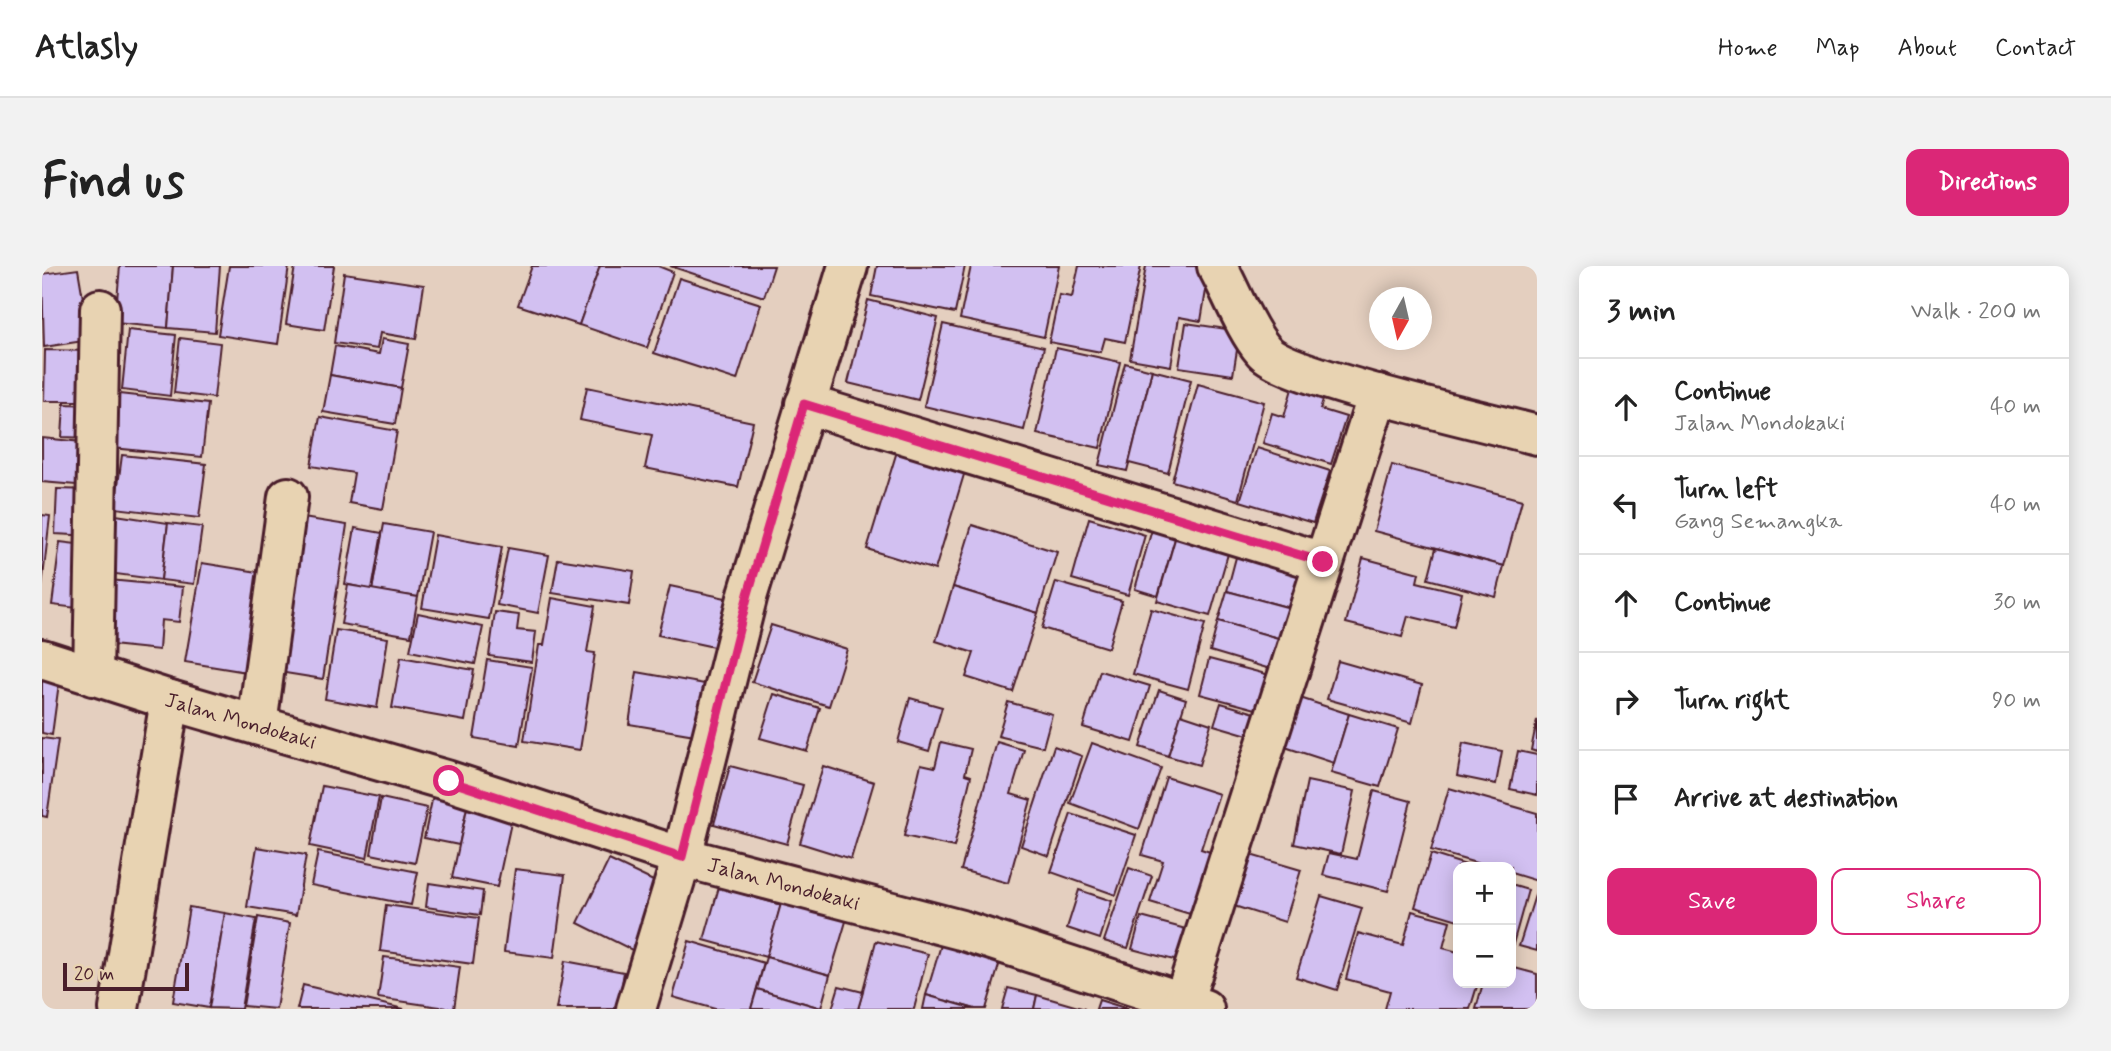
<!DOCTYPE html>
<html lang="en">
<head>
<meta charset="utf-8">
<style>
  body { margin:0; font-family:Mynerve,sans-serif; background:#f2f2f2; color:#222 }
  .controls { position:absolute; right:21px; bottom:21px; display:grid; overflow:hidden; border-radius:14px; box-shadow:0 4px 18px #0003 }
  .controls button { width:63px; height:63px; display:grid; place-items:center; padding:0; border:0; border-bottom:2px solid #e0e0e0; background:#fff; color:#222; font:35px sans-serif }
  .compass { position:absolute; left:1327px; top:21px; width:63px; height:63px; border-radius:50%; background:#fff; box-shadow:0 4px 18px #0003; rotate:188deg }
  .scale { position:absolute; left:21px; bottom:18px; width:126px; box-sizing:border-box; padding-left:7px; border:4px solid #4a1f2b; border-top:0; font-size:19px; line-height:24px; white-space:nowrap; color:#4a1f2b; -webkit-text-stroke:5px #e8d3b2; paint-order:stroke }
  .stop { position:absolute; width:21px; height:21px; margin:-16px; border:5px solid #db2777; border-radius:50%; background:#fff }
  .stop.end { background:#db2777; border-color:#fff; box-shadow:0 2px 7px #0008 }
  .list { margin:0; padding:0; list-style:none }
  h2 { display:flex; justify-content:space-between; align-items:center; height:91px; margin:0; padding:0 28px; font-size:30px }
  h2 small { font-size:23px; font-weight:400; color:#767676 }
  .list li { display:grid; grid-template-columns:46px 1fr auto; gap:21px; align-items:center; box-sizing:border-box; height:98px; padding:0 28px; border-top:2px solid #e0e0e0 }
  .list b { display:block; font-size:26px; white-space:nowrap }
  .list p { margin:0; font-size:23px; white-space:nowrap; color:#767676 }
  .list em { font-size:23px; font-style:normal; color:#767676 }
  .actions { display:flex; gap:14px; padding:21px 28px }
  .actions a { flex:1; padding:16px 0; border:2px solid #db2777; border-radius:14px; text-align:center; font-size:24px; color:#db2777 }
  .actions .main { background:#db2777; color:#fff }
  .icon { flex:none; width:38px; height:38px; fill:none; stroke:currentColor; stroke-width:2; stroke-linecap:round; stroke-linejoin:round }
  .map { position:relative; flex:none; width:1495px; height:743px; overflow:hidden; border-radius:14px }
  header { display:flex; align-items:center; gap:42px; box-sizing:border-box; height:98px; padding:0 35px; background:#fff; border-bottom:2px solid #e0e0e0 }
  header strong { font-size:33px }
  nav { display:flex; gap:38px; margin-inline-start:auto; font-size:24px }
  .intro { display:flex; align-items:center; justify-content:space-between; box-sizing:border-box; height:168px; padding:0 42px }
  h1 { margin:0; font-size:49px }
  .button { padding:18px 32px; border-radius:14px; background:#db2777; color:#fff; font-size:24px; font-weight:700 }
  main { display:flex; gap:42px; padding:0 42px }
  aside { flex:1; background:#fff; border-radius:14px; box-shadow:0 4px 18px #0003 }
  .map>svg:first-child { display:block }
  .building { fill:#d2c0f1; stroke:#4a1f2b; stroke-width:2 }
  .lines { fill:none; stroke-linecap:round; stroke-linejoin:round }
  .minor-casing { stroke:#4a1f2b; stroke-width:44 }
  .minor { stroke:#e8d3b2; stroke-width:38 }
  .route { stroke:#db2777; stroke-width:9 }
  .labels { text-anchor:middle; stroke-width:7; stroke-linejoin:round; paint-order:stroke }
  .street-label { font-size:21px; fill:#4a1f2b; stroke:#e8d3b2 }
</style>
</head>
<body>
<header>
<strong>Atlasly</strong>
<nav><a>Home</a><a>Map</a><a>About</a><a>Contact</a></nav>
</header>
<div class="intro"><h1>Find us</h1><a class="button">Directions</a></div>
<main>
<div class="map">
<svg width="1495" height="743" viewBox="0 0 1495 743">
  <rect width="100%" height="100%" fill="#e4cfbf"/>
  <filter id="ink" filterUnits="userSpaceOnUse"><feTurbulence type="fractalNoise" baseFrequency=".0143" numOctaves="2"/><feDisplacementMap in="SourceGraphic" scale="14" xChannelSelector="R" yChannelSelector="G"/><feConvolveMatrix kernelMatrix="1 2 1 2 8 2 1 2 1" color-interpolation-filters="sRGB"/></filter>
  <g filter="url(#ink)">
    <!-- building -->
    <g class="building">
      <polygon points="78,0 131,0 126,62 73,57"/>
      <polygon points="131,0 178,0 173,66 126,62"/>
      <polygon points="187,0 247,0 236,78 176,69"/>
      <polygon points="253,0 292,0 282,64 244,58"/>
      <polygon points="490,0 558,0 537,59 476,39"/>
      <polygon points="558,0 616,0 631,6 605,82 537,59"/>
      <polygon points="628,0 732,0 722,31"/>
      <polygon points="835,0 923,0 913,47 829,30"/>
      <polygon points="929,0 1017,0 1002,71 918,53"/>
      <polygon points="1037,0 1099,0 1083,76 1063,72 1059,86 1007,76 1017,29 1030,31"/>
      <polygon points="1104,0 1168,0 1159,55 1137,51 1129,100 1088,93"/>
      <polygon points="36,3 48,74 2,81 0,8"/>
      <polygon points="302,7 382,19 374,73 338,67 335,83 292,77"/>
      <polygon points="637,12 719,38 695,114 612,87"/>
      <polygon points="826,34 896,52 876,134 806,117"/>
      <polygon points="1144,57 1198,65 1191,109 1137,101"/>
      <polygon points="901,58 1002,81 982,164 882,140"/>
      <polygon points="86,64 134,69 128,130 80,124"/>
      <polygon points="138,72 178,77 172,132 132,127"/>
      <polygon points="340,73 367,78 359,122 288,109 293,80 337,88"/>
      <polygon points="1014,82 1078,96 1058,182 995,168"/>
      <polygon points="3,84 51,85 50,135 2,135"/>
      <polygon points="1083,97 1110,104 1085,205 1057,199"/>
      <polygon points="1110,104 1149,114 1126,207 1087,197"/>
      <polygon points="288,109 359,122 353,158 281,146"/>
      <polygon points="1253,112 1285,122 1278,143 1304,151 1289,198 1221,177 1230,147 1242,151"/>
      <polygon points="1156,118 1222,136 1196,234 1130,215"/>
      <polygon points="545,121 711,156 696,221 603,202 610,169 538,154"/>
      <polygon points="77,128 166,138 160,191 71,182"/>
      <polygon points="22,138 52,139 50,172 20,171"/>
      <polygon points="278,151 355,165 341,243 307,237 312,207 269,200"/>
      <polygon points="0,172 50,177 46,220 0,216"/>
      <polygon points="856,182 924,202 893,304 825,283"/>
      <polygon points="1215,182 1288,205 1271,257 1198,235"/>
      <polygon points="80,189 164,198 157,252 73,242"/>
      <polygon points="1350,199 1480,234 1462,300 1332,265"/>
      <polygon points="15,223 51,224 50,270 13,268"/>
      <polygon points="0,249 8,250 0,321"/>
      <polygon points="74,249 126,257 119,314 66,307"/>
      <polygon points="261,252 305,259 281,413 237,406"/>
      <polygon points="1047,252 1103,269 1086,329 1030,313"/>
      <polygon points="1113,253 1137,259 1116,330 1093,323"/>
      <polygon points="126,257 160,261 152,318 119,314"/>
      <polygon points="342,258 388,266 376,331 330,324"/>
      <polygon points="930,259 1015,286 996,347 911,321"/>
      <polygon points="1137,259 1190,274 1168,350 1115,335"/>
      <polygon points="313,262 340,267 330,324 303,318"/>
      <polygon points="393,269 460,281 447,353 380,342"/>
      <polygon points="18,276 51,280 43,343 10,339"/>
      <polygon points="1197,280 1264,298 1252,343 1185,325"/>
      <polygon points="466,282 507,289 496,347 455,339"/>
      <polygon points="1394,282 1462,300 1454,331 1386,313"/>
      <polygon points="1321,292 1377,307 1375,316 1420,327 1412,361 1366,350 1360,371 1304,357"/>
      <polygon points="516,293 592,305 587,339 510,327"/>
      <polygon points="160,297 234,309 217,408 143,396"/>
      <polygon points="67,314 141,321 137,356 119,354 117,384 60,378"/>
      <polygon points="1014,316 1080,335 1066,382 1000,362"/>
      <polygon points="306,319 376,331 369,370 299,358"/>
      <polygon points="628,320 693,334 681,383 616,369"/>
      <polygon points="911,321 996,347 971,426 924,411 932,387 894,375"/>
      <polygon points="1185,325 1252,343 1243,374 1176,355"/>
      <polygon points="510,332 553,340 545,386 553,387 538,484 482,475 497,379 502,379"/>
      <polygon points="1109,343 1163,358 1146,423 1091,408"/>
      <polygon points="453,346 477,349 475,364 494,366 490,396 447,390"/>
      <polygon points="376,347 441,361 433,398 368,385"/>
      <polygon points="1176,355 1243,374 1235,405 1168,385"/>
      <polygon points="729,359 805,383 787,440 710,416"/>
      <polygon points="294,364 346,372 335,442 283,433"/>
      <polygon points="359,391 432,404 423,455 350,442"/>
      <polygon points="1167,393 1235,411 1225,446 1158,428"/>
      <polygon points="445,394 490,401 477,480 432,472"/>
      <polygon points="1296,395 1380,419 1370,457 1285,433"/>
      <polygon points="0,399 19,402 10,469 0,467"/>
      <polygon points="1058,405 1108,420 1091,476 1041,461"/>
      <polygon points="595,406 663,418 653,469 587,458"/>
      <polygon points="1117,424 1144,433 1126,490 1098,481"/>
      <polygon points="732,428 778,442 765,485 718,472"/>
      <polygon points="868,432 900,441 887,485 856,476"/>
      <polygon points="1258,432 1307,448 1292,497 1243,481"/>
      <polygon points="966,436 1010,448 1001,481 956,470"/>
      <polygon points="1179,437 1230,452 1223,474 1172,459"/>
      <polygon points="1139,448 1169,458 1157,499 1126,490"/>
      <polygon points="1307,448 1356,463 1338,521 1289,507"/>
      <polygon points="1495,454 1495,486 1489,484"/>
      <polygon points="0,472 16,474 5,551 0,550"/>
      <polygon points="899,476 929,483 923,508 929,510 912,581 862,570 879,498 893,501"/>
      <polygon points="955,476 982,484 969,528 989,534 966,617 919,604"/>
      <polygon points="1050,477 1119,502 1097,563 1028,537"/>
      <polygon points="1421,477 1460,485 1454,518 1415,510"/>
      <polygon points="1012,480 1040,490 1007,590 979,580"/>
      <polygon points="1476,485 1495,489 1495,529 1468,523"/>
      <polygon points="688,500 761,519 745,578 672,558"/>
      <polygon points="781,500 832,516 809,593 758,577"/>
      <polygon points="1124,511 1177,528 1159,583 1177,589 1158,651 1108,636 1121,595 1100,589"/>
      <polygon points="1265,515 1313,525 1299,588 1252,578"/>
      <polygon points="280,520 337,531 325,592 268,580"/>
      <polygon points="393,520 428,528 417,579 382,572"/>
      <polygon points="1407,522 1495,547 1495,615 1469,607 1469,601 1448,601 1389,584"/>
      <polygon points="1332,525 1369,535 1346,625 1281,609 1287,587 1315,593"/>
      <polygon points="428,528 473,538 455,621 410,612"/>
      <polygon points="339,532 385,542 373,597 329,588"/>
      <polygon points="1029,548 1094,569 1074,629 1009,606"/>
      <polygon points="215,581 264,589 254,649 205,641"/>
      <polygon points="276,586 376,606 369,639 269,619"/>
      <polygon points="1205,588 1259,604 1243,656 1189,639"/>
      <polygon points="1389,588 1430,601 1416,601 1416,654 1373,641"/>
      <polygon points="567,594 626,622 594,686 536,657"/>
      <polygon points="1087,602 1110,610 1086,682 1062,675"/>
      <polygon points="473,603 523,609 512,692 462,686"/>
      <polygon points="387,617 441,625 438,649 384,641"/>
      <polygon points="1469,619 1486,624 1471,678 1469,678"/>
      <polygon points="677,621 739,639 724,691 662,674"/>
      <polygon points="1495,623 1495,685 1477,680"/>
      <polygon points="1037,624 1070,635 1058,673 1025,662"/>
      <polygon points="1279,630 1320,642 1295,724 1254,711"/>
      <polygon points="740,634 805,652 788,709 724,691"/>
      <polygon points="344,639 437,652 431,698 338,685"/>
      <polygon points="147,641 183,647 167,742 131,736"/>
      <polygon points="1370,645 1408,655 1401,682 1416,686 1416,717 1436,717 1428,743 1343,743 1348,725 1304,713 1316,667 1361,679"/>
      <polygon points="183,647 214,653 199,743 167,742"/>
      <polygon points="216,651 248,657 234,743 201,740"/>
      <polygon points="1099,651 1155,666 1147,698 1090,683"/>
      <polygon points="647,675 722,697 709,743 673,743 631,731"/>
      <polygon points="834,675 886,688 872,743 816,743"/>
      <polygon points="899,679 958,696 944,743 933,743 884,729"/>
      <polygon points="342,691 418,701 412,743 336,732"/>
      <polygon points="724,691 788,709 779,742 715,723"/>
      <polygon points="523,695 582,706 576,743 514,743"/>
      <polygon points="1469,701 1495,708 1495,743 1434,743 1441,717 1469,717"/>
      <polygon points="261,719 362,743 255,743"/>
      <polygon points="797,720 821,726 816,743 790,743"/>
      <polygon points="966,722 995,729 992,743 960,743"/>
      <polygon points="715,723 779,742 778,743 709,743"/>
      <polygon points="884,729 933,743 881,743"/>
      <polygon points="995,729 1043,743 992,743"/>
      <polygon points="1057,734 1086,743 1054,743"/>
    </g>
    <g class="lines">
      <defs>
        <g id="minor">
          <path d="M1175,0C1189,25 1203,63 1221,84C1242,111 1450,157 1495,169"/>
          <polyline points="763,138 1281,296"/>
          <path id="s1" d="M0,393L128,434L407,515L640,591L919,664L1162,743"/>
          <polyline points="51,410 58,43"/>
          <polyline points="215,459 246,231"/>
          <polyline points="77,743 128,434"/>
          <polyline points="594,743 640,591 706,328 806,0"/>
          <polyline points="1139,743 1336,128"/>
        </g>
      </defs>
      <!-- minor casing -->
      <use href="#minor" class="minor-casing"/>
      <!-- minor -->
      <use href="#minor" class="minor"/>
    </g>
  </g>
  <g class="lines" filter="url(#ink)">
    <!-- route -->
    <polyline class="route" points="407,515 640,591 706,328 762,138 1281,296"/>
  </g>
  <g class="labels">
    <!-- street labels -->
    <g class="street-label">
      <text dy="7" stroke="none"><textPath href="#s1" startOffset="208">Jalan Mondokaki</textPath></text>
      <text dy="7" stroke="none"><textPath href="#s1" startOffset="775">Jalan Mondokaki</textPath></text>
    </g>
  </g>
</svg>
<div class="controls">
<button>+</button>
<button>−</button>
</div>
<svg class="compass" viewBox="-18 -18 36 36"><path d="M0-13l5 13h-10z" fill="#e53935"/><path d="M0 13l5-13h-10z" fill="#767676"/></svg>
<div class="scale">20 m</div>
<div class="stop" style="left:407px;top:515px"></div>
<div class="stop end" style="left:1281px;top:296px"></div>
</div>
<aside>
<h2>3 min<small>Walk · 200 m</small></h2>
<ul class="list">
<li><svg class="icon" aria-label="ahead" viewBox="0 0 24 24"><path d="M12 20V5M6 11l6-6 6 6"/></svg><div><b>Continue</b><p>Jalan Mondokaki</p></div><em>40 m</em></li>
<li><svg class="icon" aria-label="left" viewBox="0 0 24 24"><path d="M17 20v-9H6M10 6l-5 5 5 5"/></svg><div><b>Turn left</b><p>Gang Semangka</p></div><em>40 m</em></li>
<li><svg class="icon" aria-label="ahead" viewBox="0 0 24 24"><path d="M12 20V5M6 11l6-6 6 6"/></svg><div><b>Continue</b></div><em>30 m</em></li>
<li><svg class="icon" aria-label="right" viewBox="0 0 24 24"><path d="M7 20v-9h11M14 6l5 5-5 5"/></svg><div><b>Turn right</b></div><em>90 m</em></li>
<li><svg class="icon" aria-label="arrive" viewBox="0 0 24 24"><path d="M6 21V4h12l-3 4 3 4H6"/></svg><div><b>Arrive at destination</b></div></li>
</ul>
<div class="actions"><a class="main">Save</a><a>Share</a></div>
</aside>
</main>
</body>
</html>
